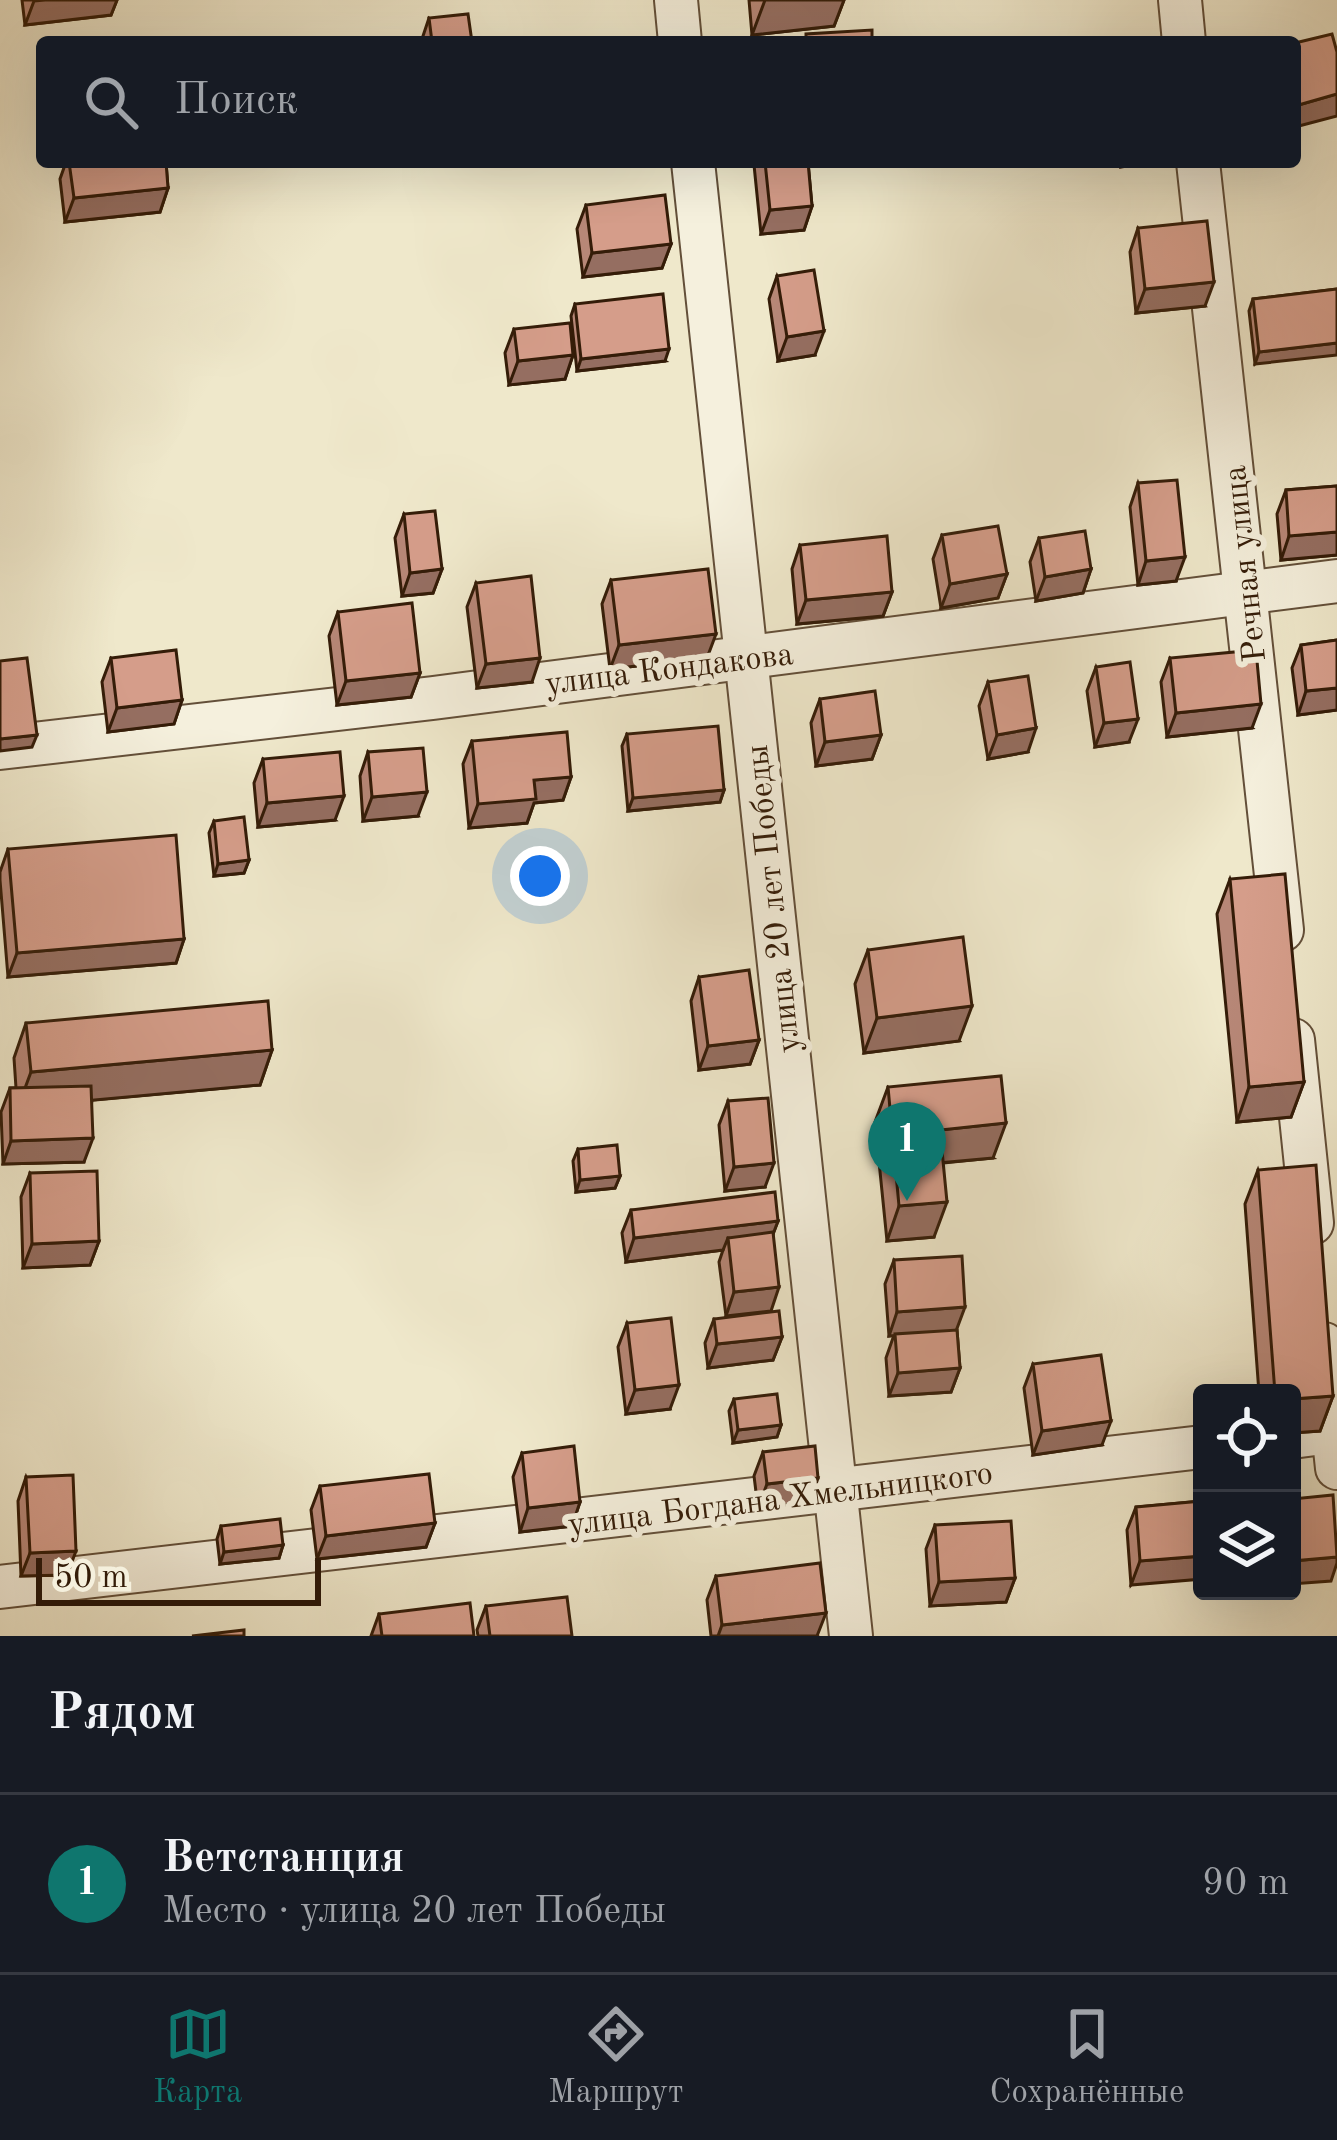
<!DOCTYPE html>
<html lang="ru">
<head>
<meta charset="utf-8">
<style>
  body { margin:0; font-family:"Old Standard TT",serif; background:#242831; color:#f1f3f6 }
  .controls { position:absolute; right:36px; bottom:36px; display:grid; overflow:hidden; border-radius:12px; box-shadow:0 12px 48px #0002 }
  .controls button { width:108px; height:108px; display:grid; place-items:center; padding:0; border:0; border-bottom:3px solid #363941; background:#171b24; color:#f1f3f6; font:60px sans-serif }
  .scale { position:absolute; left:36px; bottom:30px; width:285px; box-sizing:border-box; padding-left:12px; border:6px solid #341c08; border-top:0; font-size:33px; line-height:42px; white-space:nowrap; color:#341c08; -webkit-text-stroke:9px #f5f0dd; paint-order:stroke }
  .you { position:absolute; left:540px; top:876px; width:42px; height:42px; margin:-30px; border:9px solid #fff; border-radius:50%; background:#1a73e8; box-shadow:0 0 0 18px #1a73e833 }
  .badge { display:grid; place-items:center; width:78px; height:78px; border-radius:50%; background:#0f766e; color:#fff; font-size:39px; font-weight:700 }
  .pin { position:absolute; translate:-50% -99px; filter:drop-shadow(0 3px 6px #0008) }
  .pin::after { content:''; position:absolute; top:63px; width:42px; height:36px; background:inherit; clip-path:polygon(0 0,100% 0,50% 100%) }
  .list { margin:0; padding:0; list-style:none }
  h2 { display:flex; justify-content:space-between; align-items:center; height:156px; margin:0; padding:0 48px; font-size:51px }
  h2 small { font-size:39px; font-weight:400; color:#9ea1a6 }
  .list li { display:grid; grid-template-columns:78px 1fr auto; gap:36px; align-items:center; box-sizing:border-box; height:180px; padding:0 48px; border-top:3px solid #363941 }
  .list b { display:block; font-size:45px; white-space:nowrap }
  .list p { margin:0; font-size:39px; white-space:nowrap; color:#9ea1a6 }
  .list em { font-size:39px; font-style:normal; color:#9ea1a6 }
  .icon { flex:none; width:66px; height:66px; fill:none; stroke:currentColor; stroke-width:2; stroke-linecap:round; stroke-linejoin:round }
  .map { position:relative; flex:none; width:1337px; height:1636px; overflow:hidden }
  .search { position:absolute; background:#171b24; box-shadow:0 12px 48px #0002; left:36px; right:36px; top:36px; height:132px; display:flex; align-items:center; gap:30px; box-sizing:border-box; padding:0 42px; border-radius:12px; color:#9ea1a6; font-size:45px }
  .sheet { height:336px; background:#171b24 }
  nav { display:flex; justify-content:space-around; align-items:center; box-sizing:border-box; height:168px; border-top:3px solid #363941; background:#171b24; font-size:33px; color:#9ea1a6 }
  nav a { display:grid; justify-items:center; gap:6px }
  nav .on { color:#0f766e }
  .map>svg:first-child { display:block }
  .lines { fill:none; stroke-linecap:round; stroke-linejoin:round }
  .street-casing { stroke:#634f39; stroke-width:46 }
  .street { stroke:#f5f0dd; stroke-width:42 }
  .wall { fill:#b78777; stroke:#341c08; stroke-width:3 }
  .shaded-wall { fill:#956e61; stroke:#341c08; stroke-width:3 }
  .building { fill:#d59d8a; stroke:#341c08; stroke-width:3 }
  .labels { text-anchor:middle; stroke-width:12; stroke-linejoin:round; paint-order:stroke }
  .street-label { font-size:33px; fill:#341c08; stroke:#f5f0dd }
</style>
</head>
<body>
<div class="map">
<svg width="1337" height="1636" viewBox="0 0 1337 1636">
  <rect width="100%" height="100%" fill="#efe8cb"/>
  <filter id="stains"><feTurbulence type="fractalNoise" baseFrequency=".00167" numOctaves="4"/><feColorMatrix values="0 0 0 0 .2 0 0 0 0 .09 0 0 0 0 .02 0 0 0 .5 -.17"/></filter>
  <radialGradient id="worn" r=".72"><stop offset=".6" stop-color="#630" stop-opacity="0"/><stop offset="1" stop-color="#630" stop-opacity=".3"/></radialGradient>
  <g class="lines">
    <defs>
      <g id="street">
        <polyline points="676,0 680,42"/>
        <polyline points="1180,0 1184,42"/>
        <polyline points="693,162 851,1636"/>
        <polyline points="1198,162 1282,930"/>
        <polyline points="0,748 433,698 1337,581"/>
        <polyline points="1293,1040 1312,1223"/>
        <polyline points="1324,1344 1337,1468"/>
        <polyline points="1292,1437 1337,1431"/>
        <polyline points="0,1587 1202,1447"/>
      </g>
    </defs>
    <!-- street casing -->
    <use href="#street" class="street-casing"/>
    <!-- street -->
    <use href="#street" class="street"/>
  </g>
  <!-- wall -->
  <g class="wall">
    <polygon points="22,0 117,0 111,15 25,25"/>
    <polygon points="749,0 844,0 834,26 752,35"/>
    <polygon points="429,18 472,42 421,42"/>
    <polygon points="66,162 166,162 168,188 160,212 65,222 60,179"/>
    <polygon points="755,162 808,162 812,206 804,230 761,234 754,165"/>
    <polygon points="586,205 671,244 662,268 583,277 577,229"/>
    <polygon points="1138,228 1205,306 1136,313 1130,252"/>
    <polygon points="777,276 815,355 778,361 769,299"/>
    <polygon points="1337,289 1255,364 1249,311 1253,299"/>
    <polygon points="575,304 665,361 577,371 571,316"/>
    <polygon points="514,329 573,355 565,379 509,385 505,353"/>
    <polygon points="1138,483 1176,581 1138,585 1130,507"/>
    <polygon points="1337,486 1337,555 1281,560 1277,514 1286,490"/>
    <polygon points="404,514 442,569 433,593 402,596 395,538"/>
    <polygon points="942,535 1007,574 998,598 941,608 933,559"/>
    <polygon points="1039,538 1091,569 1083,593 1036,601 1030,562"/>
    <polygon points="800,545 892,592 883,616 797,624 792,569"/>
    <polygon points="611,580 707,658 610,669 602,604"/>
    <polygon points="476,583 532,682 477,688 467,607"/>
    <polygon points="338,612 420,673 411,697 337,705 329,636"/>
    <polygon points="1337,640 1337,710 1298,715 1292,668 1301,645"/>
    <polygon points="111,658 182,700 174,724 108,732 102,682"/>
    <polygon points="1170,658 1252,728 1167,737 1161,682"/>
    <polygon points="1096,667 1129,742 1095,747 1087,691"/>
    <polygon points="988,682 1028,752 988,759 979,706"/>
    <polygon points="820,699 881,735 872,759 816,766 811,723"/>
    <polygon points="627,734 724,790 720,802 628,811 622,746"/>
    <polygon points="472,741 571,777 563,800 534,803 527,823 469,828 463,764"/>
    <polygon points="368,752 418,816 363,821 360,776"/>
    <polygon points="263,759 335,820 258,827 254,783"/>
    <polygon points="214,821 249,860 244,873 214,876 209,833"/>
    <polygon points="8,849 184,939 176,963 8,977 0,880 0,872"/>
    <polygon points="1230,879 1304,1082 1291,1117 1237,1122 1217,914"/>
    <polygon points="868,950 959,1041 864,1053 855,984"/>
    <polygon points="699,977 759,1040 750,1064 699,1070 691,1001"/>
    <polygon points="26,1023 272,1050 260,1085 92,1100 84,1162 3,1164 1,1112 10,1088 16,1088 14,1058"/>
    <polygon points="888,1087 993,1158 943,1163 934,1237 887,1241 875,1122"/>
    <polygon points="728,1101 765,1187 725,1191 719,1125"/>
    <polygon points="578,1149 620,1176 615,1188 576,1192 573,1161"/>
    <polygon points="1258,1170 1333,1396 1320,1431 1292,1433 1292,1393 1259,1393 1245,1204"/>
    <polygon points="30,1173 99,1241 90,1265 23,1268 21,1197"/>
    <polygon points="631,1210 778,1221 773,1234 771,1311 726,1316 719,1262 723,1250 626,1262 622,1233"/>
    <polygon points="894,1260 957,1330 960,1368 951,1392 889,1396 886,1358 894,1335 889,1336 885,1284"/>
    <polygon points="714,1319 782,1337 773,1360 708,1368 705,1343"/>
    <polygon points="627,1323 670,1409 626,1414 618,1347"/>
    <polygon points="1033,1364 1102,1445 1033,1455 1024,1388"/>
    <polygon points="734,1399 781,1425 777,1437 733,1443 729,1411"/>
    <polygon points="763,1452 810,1502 758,1508 754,1476"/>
    <polygon points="522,1453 580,1502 572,1526 520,1532 513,1477"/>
    <polygon points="26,1477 67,1575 21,1576 18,1501"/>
    <polygon points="320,1486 435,1523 426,1547 317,1559 311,1510"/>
    <polygon points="1202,1501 1131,1585 1127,1530 1136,1507"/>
    <polygon points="935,1525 1015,1578 1006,1602 930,1606 926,1549"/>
    <polygon points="221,1526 283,1545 279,1558 220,1564 217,1539"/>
    <polygon points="716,1576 817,1636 711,1636 707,1600"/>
    <polygon points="486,1606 572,1636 478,1636 477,1630"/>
    <polygon points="379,1614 474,1636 371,1636"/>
  </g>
  <!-- shaded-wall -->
  <g class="shaded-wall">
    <polygon points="45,0 117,0 111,15 25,25 34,1"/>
    <polygon points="765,0 844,0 834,26 752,35"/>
    <polygon points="1337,94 1337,116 1295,127 1295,106"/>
    <polygon points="1122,162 1147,162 1121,167"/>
    <polygon points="168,188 160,212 65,222 74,198"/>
    <polygon points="812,206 804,230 761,234 770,210"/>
    <polygon points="671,244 662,268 583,277 592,253"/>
    <polygon points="1214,282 1205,306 1136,313 1145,289"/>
    <polygon points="824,331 815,355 778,361 787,337"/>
    <polygon points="1337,343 1337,355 1255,364 1259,352"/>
    <polygon points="669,349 665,361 577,371 581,359"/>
    <polygon points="573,355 565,379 509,385 518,361"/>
    <polygon points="1337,532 1337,555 1281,560 1289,536"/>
    <polygon points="1185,557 1176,581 1138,585 1146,561"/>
    <polygon points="442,569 433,593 402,596 410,573"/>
    <polygon points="1091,569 1083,593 1036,601 1045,577"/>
    <polygon points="1007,574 998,598 941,608 950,584"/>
    <polygon points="892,592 883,616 797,624 806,600"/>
    <polygon points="716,634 707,658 610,669 619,645"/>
    <polygon points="540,658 532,682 477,688 486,664"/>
    <polygon points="420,673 411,697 337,705 346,681"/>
    <polygon points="1337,688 1337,710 1298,715 1306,691"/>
    <polygon points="182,700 174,724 108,732 117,708"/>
    <polygon points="1261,704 1252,728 1167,737 1176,713"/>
    <polygon points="1138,719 1129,742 1095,747 1104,723"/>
    <polygon points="1036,728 1028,752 988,759 997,735"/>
    <polygon points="37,735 32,747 0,751 0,739"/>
    <polygon points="881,735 872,759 816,766 825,742"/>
    <polygon points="571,777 563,800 534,803 527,823 469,828 478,804 534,780"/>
    <polygon points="724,790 720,802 628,811 633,798"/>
    <polygon points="427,792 418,816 363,821 372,797"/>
    <polygon points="344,796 335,820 258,827 267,803"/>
    <polygon points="249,860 244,873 214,876 218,864"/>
    <polygon points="184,939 176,963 8,977 17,953"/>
    <polygon points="972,1006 959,1041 864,1053 877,1018"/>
    <polygon points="759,1040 750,1064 699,1070 708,1046"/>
    <polygon points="272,1050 260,1085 18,1107 31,1072"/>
    <polygon points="1304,1082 1291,1117 1237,1122 1249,1087"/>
    <polygon points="1006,1123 993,1158 927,1164 940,1130"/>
    <polygon points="93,1138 84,1162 3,1164 11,1141"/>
    <polygon points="774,1163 765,1187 725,1191 734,1167"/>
    <polygon points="620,1176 615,1188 576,1192 580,1180"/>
    <polygon points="947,1202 934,1237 887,1241 899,1206"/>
    <polygon points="778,1221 769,1245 728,1238 723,1250 626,1262 634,1238"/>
    <polygon points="99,1241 90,1265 23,1268 32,1244"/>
    <polygon points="779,1287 771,1311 726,1316 734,1292"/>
    <polygon points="965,1307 956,1331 889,1336 897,1312"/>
    <polygon points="782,1337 773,1360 708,1368 717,1344"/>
    <polygon points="960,1368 951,1392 889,1396 898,1373"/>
    <polygon points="679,1385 670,1409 626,1414 635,1390"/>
    <polygon points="1333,1396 1320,1431 1292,1433 1292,1399"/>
    <polygon points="1111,1421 1102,1445 1033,1455 1042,1431"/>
    <polygon points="781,1425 777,1437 733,1443 738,1430"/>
    <polygon points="818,1478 810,1502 758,1508 767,1484"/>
    <polygon points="580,1502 572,1526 520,1532 528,1508"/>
    <polygon points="435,1523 426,1547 317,1559 326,1536"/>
    <polygon points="283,1545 279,1558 220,1564 224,1552"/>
    <polygon points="76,1551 67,1575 21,1576 30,1553"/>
    <polygon points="1202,1556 1202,1579 1131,1585 1140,1561"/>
    <polygon points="1337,1557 1337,1563 1331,1581 1292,1584 1292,1561"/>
    <polygon points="1015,1578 1006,1602 930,1606 939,1582"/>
    <polygon points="826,1613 817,1636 718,1636 722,1625"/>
  </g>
  <!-- building -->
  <g class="building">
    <polygon points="468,14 472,42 432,42 429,18"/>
    <polygon points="872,30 872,42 806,42 806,34"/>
    <polygon points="1332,34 1337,52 1337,94 1295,106 1295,43"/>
    <polygon points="69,162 166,162 168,188 74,198"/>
    <polygon points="765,162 808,162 812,206 770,210"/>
    <polygon points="665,195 671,244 592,253 586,205"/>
    <polygon points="1207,221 1214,282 1145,289 1138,228"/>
    <polygon points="814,270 824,331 787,337 777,276"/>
    <polygon points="1337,289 1337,343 1259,352 1253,299"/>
    <polygon points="663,294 669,349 581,359 575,304"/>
    <polygon points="570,323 573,355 518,361 514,329"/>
    <polygon points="1177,480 1185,557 1146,561 1138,483"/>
    <polygon points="1337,486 1337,532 1289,536 1286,490"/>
    <polygon points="435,511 442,569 410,573 404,514"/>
    <polygon points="998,526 1007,574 950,584 942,535"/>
    <polygon points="1085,531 1091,569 1045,577 1039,538"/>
    <polygon points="887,536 892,592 806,600 800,545"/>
    <polygon points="708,569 716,634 619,645 611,580"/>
    <polygon points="531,576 540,658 486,664 476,583"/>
    <polygon points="412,603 420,673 346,681 338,612"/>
    <polygon points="1337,640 1337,688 1306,691 1301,645"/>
    <polygon points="176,650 182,700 117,708 111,658"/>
    <polygon points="1256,650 1261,704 1176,713 1170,658"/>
    <polygon points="27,658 37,735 0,739 0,661"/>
    <polygon points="1130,662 1138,719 1104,723 1096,667"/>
    <polygon points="1028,676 1036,728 997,735 988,682"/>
    <polygon points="875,691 881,735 825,742 820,699"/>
    <polygon points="718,726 724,790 633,798 627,734"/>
    <polygon points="567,732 571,777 534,780 536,799 478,804 472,741"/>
    <polygon points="423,748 427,792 372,797 368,752"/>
    <polygon points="340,752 344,796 267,803 263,759"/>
    <polygon points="244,817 249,860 218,864 214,821"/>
    <polygon points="176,835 184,939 17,953 8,849"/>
    <polygon points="1285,874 1304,1082 1249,1087 1230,879"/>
    <polygon points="963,937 972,1006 877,1018 868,950"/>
    <polygon points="749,970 759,1040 708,1046 699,977"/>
    <polygon points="268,1001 272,1050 31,1072 26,1023"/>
    <polygon points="1001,1076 1006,1123 940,1130 947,1202 899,1206 888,1087"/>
    <polygon points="91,1086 93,1138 11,1141 10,1088"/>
    <polygon points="768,1098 774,1163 734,1167 728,1101"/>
    <polygon points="617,1145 620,1176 580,1180 578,1149"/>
    <polygon points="1316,1165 1333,1396 1292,1399 1292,1393 1275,1393 1258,1170"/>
    <polygon points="97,1171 99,1241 32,1244 30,1173"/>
    <polygon points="775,1192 778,1221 634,1238 631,1210"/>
    <polygon points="773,1232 779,1287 734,1292 728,1238"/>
    <polygon points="962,1256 965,1307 897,1312 894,1260"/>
    <polygon points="779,1311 782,1337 717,1344 714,1319"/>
    <polygon points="671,1318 679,1385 635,1390 627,1323"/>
    <polygon points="957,1330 960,1368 898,1373 895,1334"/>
    <polygon points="1101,1355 1111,1421 1042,1431 1033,1364"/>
    <polygon points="777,1394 781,1425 738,1430 734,1399"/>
    <polygon points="574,1446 580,1502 528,1508 522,1453"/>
    <polygon points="815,1446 818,1478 767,1484 763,1452"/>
    <polygon points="429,1474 435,1523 326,1536 320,1486"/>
    <polygon points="73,1475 76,1551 30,1553 26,1477"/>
    <polygon points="1333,1495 1337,1557 1292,1561 1292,1499"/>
    <polygon points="1202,1501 1202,1556 1140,1561 1136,1507"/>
    <polygon points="280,1519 283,1545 224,1552 221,1526"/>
    <polygon points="1011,1521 1015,1578 939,1582 935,1525"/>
    <polygon points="820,1563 826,1613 722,1625 716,1576"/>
    <polygon points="567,1597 572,1636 490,1636 486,1606"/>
    <polygon points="470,1603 474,1636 382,1636 379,1614"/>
    <polygon points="244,1630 244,1636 192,1636"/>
  </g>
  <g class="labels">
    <!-- street labels -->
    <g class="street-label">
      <text transform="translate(1243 564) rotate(-96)" y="12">Речная улица</text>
      <text transform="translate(669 667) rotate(-7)" y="12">улица Кондакова</text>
      <text transform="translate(771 899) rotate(-96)" y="12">улица 20 лет Победы</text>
      <text transform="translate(780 1497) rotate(-7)" y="12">улица Богдана Хмельницкого</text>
    </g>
  </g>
  <rect width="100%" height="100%" filter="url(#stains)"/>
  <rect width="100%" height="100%" fill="url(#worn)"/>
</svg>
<div class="controls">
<button><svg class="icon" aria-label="locate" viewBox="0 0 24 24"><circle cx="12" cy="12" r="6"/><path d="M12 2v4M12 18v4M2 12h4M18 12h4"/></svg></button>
<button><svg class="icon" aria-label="layers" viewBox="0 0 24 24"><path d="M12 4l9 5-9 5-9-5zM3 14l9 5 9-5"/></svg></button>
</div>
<div class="scale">50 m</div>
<div class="you"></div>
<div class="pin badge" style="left:907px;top:1201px">1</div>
<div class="search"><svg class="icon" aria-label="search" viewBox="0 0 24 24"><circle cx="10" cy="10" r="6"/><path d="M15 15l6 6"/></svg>Поиск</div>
</div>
<section class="sheet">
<h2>Рядом<small></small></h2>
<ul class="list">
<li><span class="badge">1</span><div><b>Ветстанция</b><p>Место · улица 20 лет Победы</p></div><em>90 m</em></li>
</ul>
</section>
<nav>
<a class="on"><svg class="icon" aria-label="map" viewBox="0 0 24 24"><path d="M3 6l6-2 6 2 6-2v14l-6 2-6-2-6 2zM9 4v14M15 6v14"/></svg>Карта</a>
<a><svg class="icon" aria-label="directions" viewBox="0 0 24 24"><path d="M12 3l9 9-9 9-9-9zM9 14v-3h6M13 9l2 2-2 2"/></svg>Маршрут</a>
<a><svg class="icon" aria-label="saved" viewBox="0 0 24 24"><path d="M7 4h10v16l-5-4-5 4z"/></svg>Сохранённые</a>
</nav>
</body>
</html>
